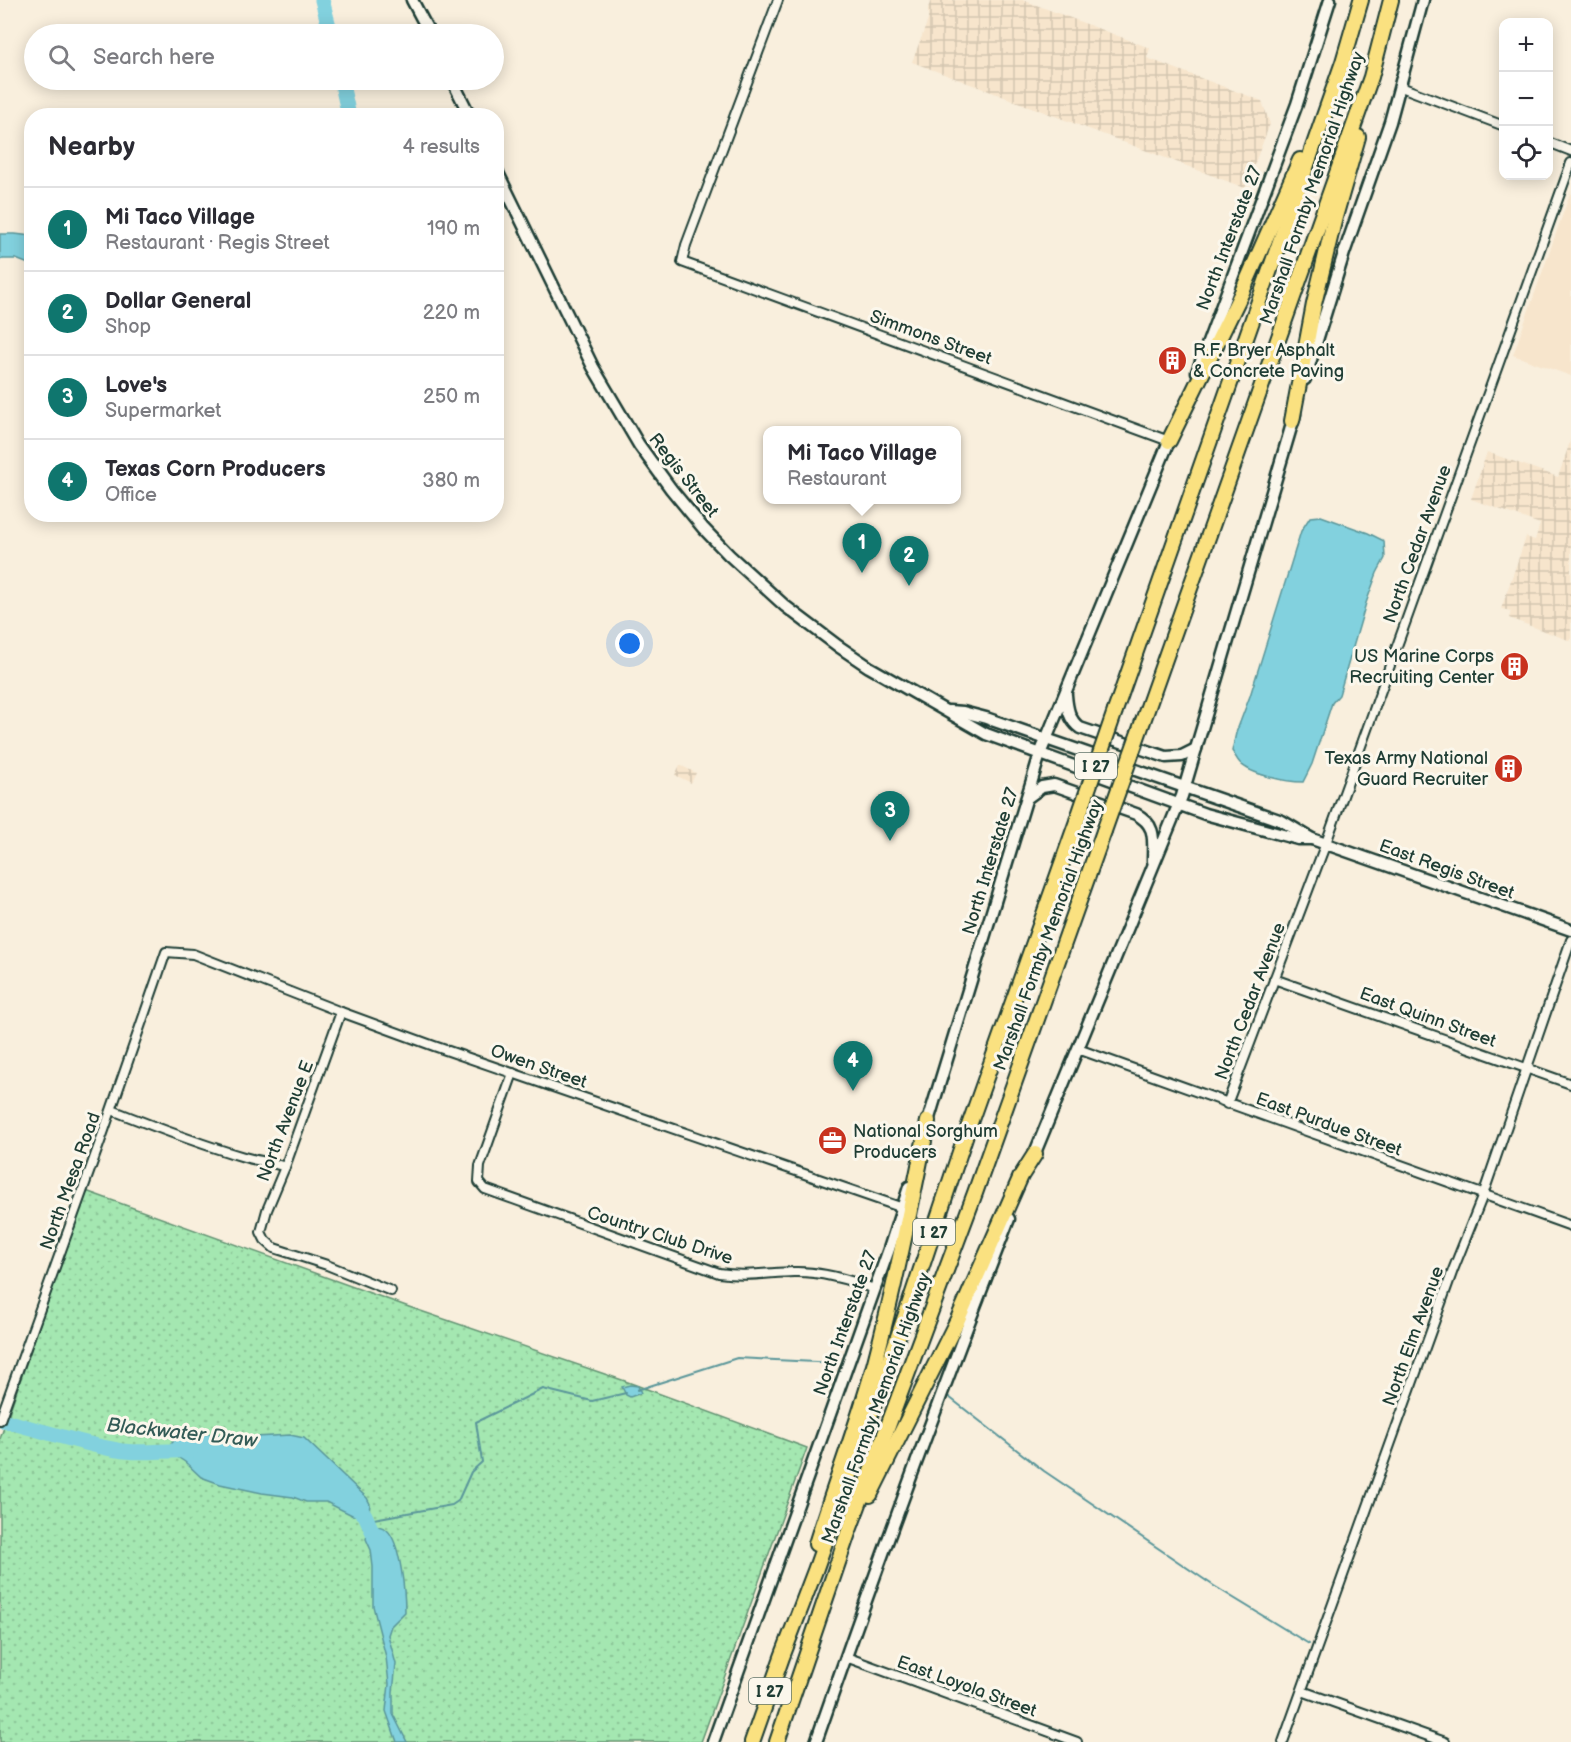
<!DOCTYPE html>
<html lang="en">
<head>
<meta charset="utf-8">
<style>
  body { margin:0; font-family:"Balsamiq Sans",sans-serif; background:#f7f7f7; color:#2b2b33 }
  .controls { position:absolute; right:18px; top:18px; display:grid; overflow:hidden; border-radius:12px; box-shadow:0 3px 15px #0003 }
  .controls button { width:54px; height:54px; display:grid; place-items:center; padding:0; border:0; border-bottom:2px solid #e1e1e2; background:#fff; color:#2b2b33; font:30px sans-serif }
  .you { position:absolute; left:630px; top:644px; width:21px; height:21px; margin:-15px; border:4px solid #fff; border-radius:50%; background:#1a73e8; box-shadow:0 0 0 9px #1a73e833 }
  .badge { display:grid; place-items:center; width:39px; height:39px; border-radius:50%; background:#0f766e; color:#fff; font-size:20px; font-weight:700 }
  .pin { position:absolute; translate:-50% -50px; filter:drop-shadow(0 2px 3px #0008) }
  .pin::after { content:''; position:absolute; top:32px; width:21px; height:18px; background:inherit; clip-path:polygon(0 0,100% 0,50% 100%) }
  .popup { position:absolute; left:763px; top:426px; width:198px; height:78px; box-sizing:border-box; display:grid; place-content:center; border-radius:12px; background:#fff; filter:drop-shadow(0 2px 4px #0005); font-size:20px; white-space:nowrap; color:#7c7c81 }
  .popup b { font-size:22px; color:#2b2b33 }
  .popup::after { content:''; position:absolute; left:50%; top:100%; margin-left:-12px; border:12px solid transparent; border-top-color:#fff }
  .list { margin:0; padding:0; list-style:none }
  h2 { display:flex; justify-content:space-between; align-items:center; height:78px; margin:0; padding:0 24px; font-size:26px }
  h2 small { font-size:20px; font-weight:400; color:#7c7c81 }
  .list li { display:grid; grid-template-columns:39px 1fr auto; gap:18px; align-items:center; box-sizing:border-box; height:84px; padding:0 24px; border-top:2px solid #e1e1e2 }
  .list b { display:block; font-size:22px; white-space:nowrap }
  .list p { margin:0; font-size:20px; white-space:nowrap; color:#7c7c81 }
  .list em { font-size:20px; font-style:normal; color:#7c7c81 }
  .icon { flex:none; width:33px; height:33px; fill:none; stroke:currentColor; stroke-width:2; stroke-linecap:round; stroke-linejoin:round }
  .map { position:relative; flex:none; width:1571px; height:1742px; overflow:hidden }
  .search { position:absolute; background:#fff; box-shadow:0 3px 15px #0003; left:24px; top:24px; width:480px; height:66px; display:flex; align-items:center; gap:15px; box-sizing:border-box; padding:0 21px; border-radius:33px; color:#7c7c81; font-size:22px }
  .panel { position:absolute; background:#fff; box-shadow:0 3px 15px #0003; left:24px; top:108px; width:480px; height:414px; border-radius:24px }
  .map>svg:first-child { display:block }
  .built { fill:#f7e5cc }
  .industrial { fill:url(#industrial-grid) }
  .grass { fill:url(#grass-dots); stroke:#629272; stroke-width:1.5 }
  .water { fill:#82d1de; stroke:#5a969a; stroke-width:1.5 }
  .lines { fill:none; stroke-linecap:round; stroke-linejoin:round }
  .stream { stroke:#5a969a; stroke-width:2 }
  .river { stroke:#82d1de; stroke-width:15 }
  .minor-casing { stroke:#1f3d34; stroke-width:12 }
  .secondary-casing { stroke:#1f3d34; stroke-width:15 }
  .motorway-casing { stroke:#1f3d34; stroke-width:18 }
  .minor { stroke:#fbf7ec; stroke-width:8 }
  .secondary { stroke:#fbf7ec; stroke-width:10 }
  .motorway { stroke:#fae180; stroke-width:14 }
  .motorway-bridge-casing { stroke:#1f3d34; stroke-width:18; stroke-linecap:butt }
  .motorway-bridge { stroke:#fae180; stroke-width:14 }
  .labels { text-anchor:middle; stroke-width:6; stroke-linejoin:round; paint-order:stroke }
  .shield { fill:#fbf7ec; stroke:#61756b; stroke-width:1.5 }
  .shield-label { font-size:16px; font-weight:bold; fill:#1f3d34 }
  .street-label { font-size:18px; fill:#1f3d34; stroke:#fbf7ec }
  .poi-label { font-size:18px; fill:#1f3d34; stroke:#fbf7ec; text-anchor:start }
  .water-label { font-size:20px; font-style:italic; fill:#335b56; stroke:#fbf7ec }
</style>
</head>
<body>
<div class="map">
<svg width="1571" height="1742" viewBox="0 0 1571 1742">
  <defs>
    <pattern id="industrial-grid" width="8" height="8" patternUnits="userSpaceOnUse" patternTransform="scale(1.5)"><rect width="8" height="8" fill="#f7e5cc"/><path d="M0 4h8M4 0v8" fill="none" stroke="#d3c5b0"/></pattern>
    <pattern id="grass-dots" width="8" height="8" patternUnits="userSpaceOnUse" patternTransform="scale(1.5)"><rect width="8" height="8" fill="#a4e7b1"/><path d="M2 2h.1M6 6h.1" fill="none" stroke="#8dc799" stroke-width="1.8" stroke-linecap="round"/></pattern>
  </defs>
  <rect width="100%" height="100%" fill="#f9efdd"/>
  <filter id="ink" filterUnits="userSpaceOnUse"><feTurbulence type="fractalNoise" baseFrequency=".0167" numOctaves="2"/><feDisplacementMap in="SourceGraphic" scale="12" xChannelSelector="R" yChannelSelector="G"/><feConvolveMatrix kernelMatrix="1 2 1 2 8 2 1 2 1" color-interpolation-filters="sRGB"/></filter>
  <g filter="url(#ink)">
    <!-- built -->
    <polygon class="built" points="1571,191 1571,376 1513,355"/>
    <!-- industrial -->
    <g class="industrial">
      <polygon points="931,0 1023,0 1150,48 1147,58 1262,101 1270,124 1245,188 912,62 928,20 928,8"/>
      <polygon points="1571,439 1571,641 1509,618 1511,611 1501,609 1526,537 1535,540 1540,524 1471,499 1487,452 1558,477"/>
      <polygon points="680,765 696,773 691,783 675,775"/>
    </g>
    <!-- grass -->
    <polygon class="grass" points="86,1191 409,1307 625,1381 807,1448 701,1742 0,1742 0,1439"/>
    <!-- water -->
    <g class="water">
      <polygon points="15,234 31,236 31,265 16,259 0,259 0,234"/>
      <path d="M1321,516L1368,533L1384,541L1385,558L1377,573L1366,603L1339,695L1332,703L1312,764L1303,782C1287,782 1251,775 1240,763C1237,760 1235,755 1232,751L1236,733L1250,696L1301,531L1310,517Z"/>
      <polygon points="630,1385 638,1386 641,1393 630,1397 626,1395 622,1387"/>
      <polygon points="198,1433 255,1437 290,1435 304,1438 367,1498 370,1504 369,1512 363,1516 352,1515 326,1502 306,1502 293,1497 262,1493 220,1484 201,1477 185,1462 173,1454 171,1445 174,1440"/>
      <path d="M374,1525C379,1526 383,1527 387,1530C401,1543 405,1594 405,1612L391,1626L388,1635L396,1664L393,1692V1714L407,1742H397L386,1711L389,1684L386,1657L373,1606V1567L371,1550L366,1539L369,1528Z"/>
    </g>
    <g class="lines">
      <!-- stream -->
      <g class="stream">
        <polyline points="637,1390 737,1358 836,1363"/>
        <polyline points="949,1397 1044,1471 1214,1586 1309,1644"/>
        <polyline points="368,1520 452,1505 458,1501 471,1472 482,1462 476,1422 543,1389 592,1401 626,1393"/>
      </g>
      <!-- river -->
      <g class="river">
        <polyline points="322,0 331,34"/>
        <polyline points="341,80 349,116"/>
        <path d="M0,1420C39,1429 77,1443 117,1450C142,1455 166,1449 191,1451"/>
        <polyline points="351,1502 365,1515 378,1544"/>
      </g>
      <defs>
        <g id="minor">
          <polyline points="778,0 686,245 682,262 1169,441"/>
          <polyline points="1401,87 1504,126"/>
          <polyline points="1548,142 1571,151"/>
          <polyline points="1274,979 1571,1084"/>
          <polyline points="341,1012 285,1167 267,1210 261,1232 265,1240 274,1248 327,1265 391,1291"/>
          <polyline points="1078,1049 1571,1226"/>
          <path d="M513,1073L480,1166L479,1182L485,1189L719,1273C744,1277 767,1273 793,1272C821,1271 848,1279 874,1289"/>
          <polyline points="1227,1104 1326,843 1571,163"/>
          <path d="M112,1110C155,1127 199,1144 244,1157C258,1161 272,1162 285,1167"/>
          <polyline points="0,1420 100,1142 166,952 193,954 341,1012 434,1046 903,1208"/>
          <polyline points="846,1657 1077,1742"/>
          <polyline points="1302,1691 1445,1742"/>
          <polyline points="1283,1742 1453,1270 1483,1195 1571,940"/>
        </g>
        <g id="secondary">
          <polyline points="412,0 430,34"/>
          <polyline points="452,80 470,116"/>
          <polyline points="496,169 593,367 639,445 671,489 703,528 729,555 785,606 838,646 869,667 986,734 1205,814 1298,839 1312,839"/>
          <polyline points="1197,372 1297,104 1330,0"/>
          <polyline points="1305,379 1344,253 1390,122 1423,0"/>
          <path d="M1066,695C1067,708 1069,720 1080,728L1166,757L1182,756L1196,749"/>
          <polyline points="949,711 963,712 986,718 1282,821 1312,839 1571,930"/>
          <path d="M1027,798L1042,787L1054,785L1136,814C1157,825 1153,840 1153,861"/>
          <polyline points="926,1128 1040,754 1172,434"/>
          <polyline points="1032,1160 1182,796 1295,414"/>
          <polyline points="713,1742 889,1249 909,1187"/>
          <path d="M816,1742C877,1567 941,1392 1009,1219"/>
        </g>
        <g id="motorway">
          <polyline points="1292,421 1314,304 1335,217 1358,137"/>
          <polyline points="1169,441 1242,292 1300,160"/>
          <polyline points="1115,711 1343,62 1361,0"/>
          <polyline points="1143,721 1371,77 1391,0"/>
          <polyline points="870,1495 958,1319 1021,1176 1035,1154"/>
          <path d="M816,1544C835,1483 858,1424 875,1362C896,1282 912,1201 928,1121"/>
          <polyline points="752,1742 782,1657 816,1568 907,1311 966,1134 1077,821"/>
          <polyline points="777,1742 848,1533 975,1193 1104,831"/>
        </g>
      </defs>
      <!-- minor casing -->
      <use href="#minor" class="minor-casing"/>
      <!-- secondary casing -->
      <use href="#secondary" class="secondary-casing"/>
      <!-- motorway casing -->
      <use href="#motorway" class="motorway-casing"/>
      <!-- minor -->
      <use href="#minor" class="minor"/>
      <!-- secondary -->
      <use href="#secondary" class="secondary"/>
      <!-- motorway -->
      <use href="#motorway" class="motorway"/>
      <defs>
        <g id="motorway-bridge">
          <polyline points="1077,821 1115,711"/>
          <polyline points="1104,831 1143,721"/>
        </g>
      </defs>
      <!-- motorway-bridge casing -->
      <use href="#motorway-bridge" class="motorway-bridge-casing"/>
      <!-- motorway-bridge -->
      <use href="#motorway-bridge" class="motorway-bridge"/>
    </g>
  </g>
  <!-- icons -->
  <defs>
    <symbol id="building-disc" viewBox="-11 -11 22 22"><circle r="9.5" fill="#c8321e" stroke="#fbf7ec"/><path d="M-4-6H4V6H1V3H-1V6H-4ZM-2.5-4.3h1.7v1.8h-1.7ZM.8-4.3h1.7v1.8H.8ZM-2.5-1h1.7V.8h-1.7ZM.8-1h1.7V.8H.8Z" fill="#fff"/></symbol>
    <symbol id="office-disc" viewBox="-11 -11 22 22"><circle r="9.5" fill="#c8321e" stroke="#fbf7ec"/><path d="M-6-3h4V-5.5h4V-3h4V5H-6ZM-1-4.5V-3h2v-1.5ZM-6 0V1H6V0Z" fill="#fff"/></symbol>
  </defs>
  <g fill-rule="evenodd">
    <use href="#building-disc" x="1156" y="344" width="33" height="33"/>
    <use href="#building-disc" x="1498" y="650" width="33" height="33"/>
    <use href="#building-disc" x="1492" y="752" width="33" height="33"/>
    <use href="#office-disc" x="816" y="1124" width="33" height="33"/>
  </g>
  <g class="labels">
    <!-- shield labels -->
    <g class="shield">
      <rect x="1075" y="753" width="42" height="26" rx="4.5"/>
      <rect x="913" y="1219" width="42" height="26" rx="4.5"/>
      <rect x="749" y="1678" width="42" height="26" rx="4.5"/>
    </g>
    <g class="shield-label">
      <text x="1096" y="772">I 27</text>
      <text x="934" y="1238">I 27</text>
      <text x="770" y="1697">I 27</text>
    </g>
    <!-- street labels -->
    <g class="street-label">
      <text transform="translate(1312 188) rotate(-71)" y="6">Marshall Formby Memorial Highway</text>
      <text transform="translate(1229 238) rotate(-69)" y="6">North Interstate 27</text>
      <text transform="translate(931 337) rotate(20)" y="6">Simmons Street</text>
      <text transform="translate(684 475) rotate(52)" y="6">Regis Street</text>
      <text transform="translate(1417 544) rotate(-70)" y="6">North Cedar Avenue</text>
      <text transform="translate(990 861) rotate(-73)" y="6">North Interstate 27</text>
      <text transform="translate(1447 869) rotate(20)" y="6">East Regis Street</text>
      <text transform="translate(1048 935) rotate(-70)" y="6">Marshall Formby Memorial Highway</text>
      <text transform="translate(1250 1001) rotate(-69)" y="6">North Cedar Avenue</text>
      <text transform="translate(1428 1017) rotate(20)" y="6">East Quinn Street</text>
      <text transform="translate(539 1066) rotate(19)" y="6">Owen Street</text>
      <text transform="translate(285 1121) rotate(-69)" y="6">North Avenue E</text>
      <text transform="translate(1329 1124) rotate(20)" y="6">East Purdue Street</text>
      <text transform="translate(70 1181) rotate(-70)" y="6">North Mesa Road</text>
      <text transform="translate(660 1235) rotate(18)" y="6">Country Club Drive</text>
      <text transform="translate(845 1323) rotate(-70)" y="6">North Interstate 27</text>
      <text transform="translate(1413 1336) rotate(-70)" y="6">North Elm Avenue</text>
      <text transform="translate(876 1408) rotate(-70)" y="6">Marshall Formby Memorial Highway</text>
      <text transform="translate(967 1686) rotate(20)" y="6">East Loyola Street</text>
    </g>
    <!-- poi labels -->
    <g class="poi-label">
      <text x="1193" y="356">R.F. Bryer Asphalt<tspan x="1193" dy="21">&amp; Concrete Paving</tspan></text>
      <text x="1494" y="662" text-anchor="end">US Marine Corps<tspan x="1494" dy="21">Recruiting Center</tspan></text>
      <text x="1488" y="764" text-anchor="end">Texas Army National<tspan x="1488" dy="21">Guard Recruiter</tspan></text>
      <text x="853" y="1137">National Sorghum<tspan x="853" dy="21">Producers</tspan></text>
    </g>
    <!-- water labels -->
    <g class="water-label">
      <text transform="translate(182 1432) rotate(6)" y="7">Blackwater Draw</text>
    </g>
  </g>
</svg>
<div class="controls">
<button>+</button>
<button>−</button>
<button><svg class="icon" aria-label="locate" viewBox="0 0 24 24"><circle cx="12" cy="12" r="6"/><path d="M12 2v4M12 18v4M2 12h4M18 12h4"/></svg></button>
</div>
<div class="you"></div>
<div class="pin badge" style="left:862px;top:573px">1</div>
<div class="popup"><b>Mi Taco Village</b>Restaurant</div>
<div class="pin badge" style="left:909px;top:586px">2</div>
<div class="pin badge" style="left:890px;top:841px">3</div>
<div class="pin badge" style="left:853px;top:1091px">4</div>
<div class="search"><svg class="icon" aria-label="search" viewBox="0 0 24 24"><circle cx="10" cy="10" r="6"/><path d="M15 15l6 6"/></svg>Search here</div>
<section class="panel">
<h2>Nearby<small>4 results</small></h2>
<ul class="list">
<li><span class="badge">1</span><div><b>Mi Taco Village</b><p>Restaurant · Regis Street</p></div><em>190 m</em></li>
<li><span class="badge">2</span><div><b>Dollar General</b><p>Shop</p></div><em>220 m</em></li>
<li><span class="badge">3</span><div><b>Love's</b><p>Supermarket</p></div><em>250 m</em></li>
<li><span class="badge">4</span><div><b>Texas Corn Producers</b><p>Office</p></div><em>380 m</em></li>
</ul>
</section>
</div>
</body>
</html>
